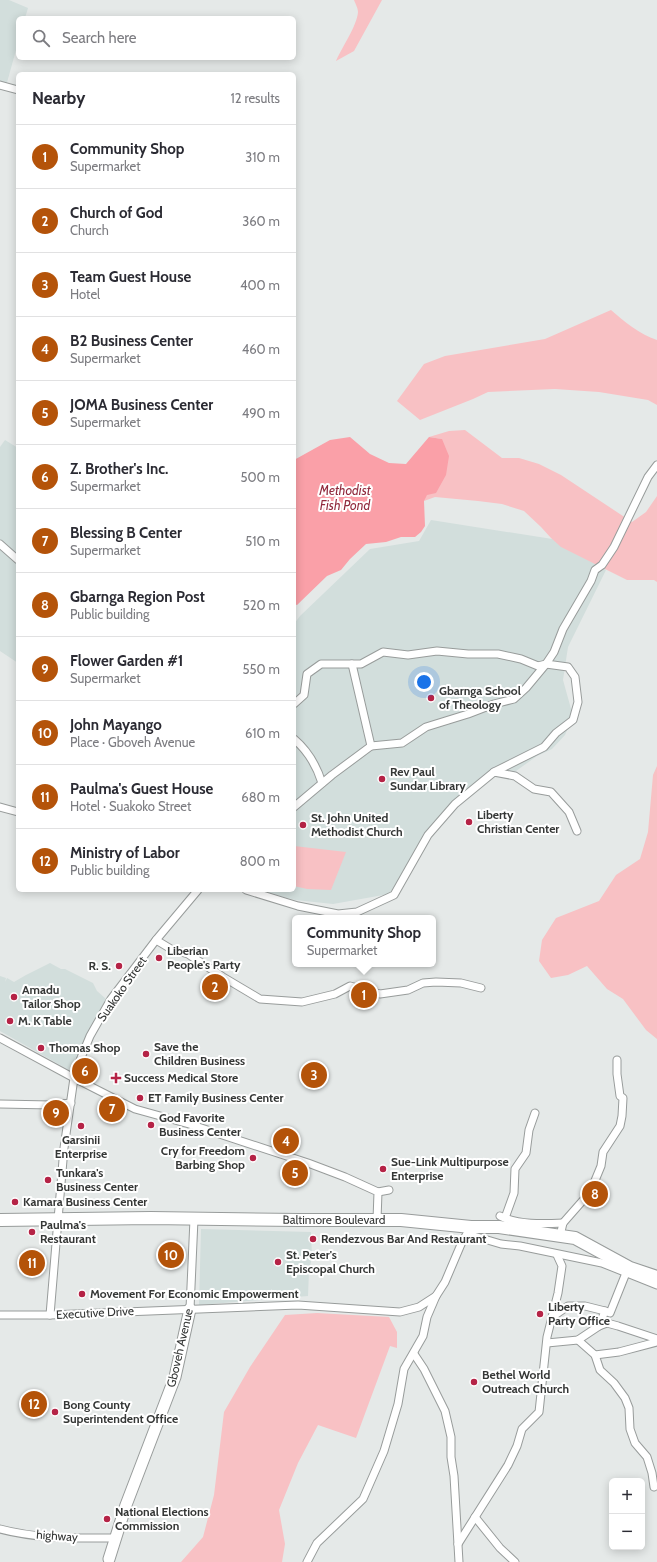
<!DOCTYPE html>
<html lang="en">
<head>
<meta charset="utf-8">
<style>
  body { margin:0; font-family:Cabin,sans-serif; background:#f2f2f3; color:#2b2b33 }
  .controls { position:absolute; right:12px; bottom:12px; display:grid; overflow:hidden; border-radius:6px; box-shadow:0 2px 10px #0003 }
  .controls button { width:36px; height:36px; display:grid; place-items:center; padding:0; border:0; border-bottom:1px solid #e1e1e2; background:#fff; color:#2b2b33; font:20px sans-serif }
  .you { position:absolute; left:424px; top:682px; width:14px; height:14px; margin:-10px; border:3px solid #fff; border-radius:50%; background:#1a73e8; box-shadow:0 0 0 6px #1a73e833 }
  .badge { display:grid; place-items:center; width:26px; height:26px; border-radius:50%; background:#b45309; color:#fff; font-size:13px; font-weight:700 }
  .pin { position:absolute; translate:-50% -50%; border:2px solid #fff; box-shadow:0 1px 4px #0006 }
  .popup { position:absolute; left:292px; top:915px; width:144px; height:52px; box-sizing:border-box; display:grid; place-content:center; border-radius:6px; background:#fff; filter:drop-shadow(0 1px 3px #0005); font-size:13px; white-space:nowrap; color:#7c7c81 }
  .popup b { font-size:15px; color:#2b2b33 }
  .popup::after { content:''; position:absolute; left:50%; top:100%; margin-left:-8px; border:8px solid transparent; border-top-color:#fff }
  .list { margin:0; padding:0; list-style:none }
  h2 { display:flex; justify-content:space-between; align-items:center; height:52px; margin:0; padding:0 16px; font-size:17px }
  h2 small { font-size:13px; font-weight:400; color:#7c7c81 }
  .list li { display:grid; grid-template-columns:26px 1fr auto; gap:12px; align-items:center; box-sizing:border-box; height:64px; padding:0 16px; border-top:1px solid #e1e1e2 }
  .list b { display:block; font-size:15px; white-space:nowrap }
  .list p { margin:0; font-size:13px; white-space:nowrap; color:#7c7c81 }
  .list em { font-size:13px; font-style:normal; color:#7c7c81 }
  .icon { flex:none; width:22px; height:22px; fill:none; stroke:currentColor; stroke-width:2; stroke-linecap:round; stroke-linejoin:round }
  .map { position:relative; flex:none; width:657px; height:1562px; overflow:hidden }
  .search { position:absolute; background:#fff; box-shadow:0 2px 10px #0003; left:16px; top:16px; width:280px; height:44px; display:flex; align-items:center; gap:10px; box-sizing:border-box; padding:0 14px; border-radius:6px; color:#7c7c81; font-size:15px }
  .panel { position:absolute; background:#fff; box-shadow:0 2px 10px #0003; left:16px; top:72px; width:280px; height:820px; border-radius:6px }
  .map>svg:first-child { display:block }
  .built { fill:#d2dedc }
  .green { fill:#f8c1c4 }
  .water { fill:#faa0a8 }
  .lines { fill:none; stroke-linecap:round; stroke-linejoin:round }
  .minor-casing { stroke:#989c9b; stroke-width:9 }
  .primary-casing { stroke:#989c9b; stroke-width:13 }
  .trunk-casing { stroke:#989c9b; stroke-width:14 }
  .minor { stroke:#fff; stroke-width:7 }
  .primary { stroke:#fff; stroke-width:11 }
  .trunk { stroke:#fff; stroke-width:12 }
  .poi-dot { fill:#b52346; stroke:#fff; stroke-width:1.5 }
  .labels { text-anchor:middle; stroke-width:4; stroke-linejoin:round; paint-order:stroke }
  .poi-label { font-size:12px; font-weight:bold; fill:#353736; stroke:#fff; text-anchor:start }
  .street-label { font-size:12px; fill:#353736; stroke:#fff }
  .water-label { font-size:13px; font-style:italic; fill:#912b3e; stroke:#fff }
</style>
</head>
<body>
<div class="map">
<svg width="657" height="1562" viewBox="0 0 657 1562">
  <rect width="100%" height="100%" fill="#e5e9e8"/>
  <!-- built -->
  <g class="built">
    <polygon points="0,0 9,0 28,8 25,18 18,18 18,43 6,86 0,83"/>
    <polygon points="5,440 18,448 18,663 0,651 0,447"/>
    <polygon points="431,520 565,541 606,570 568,647 563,680 573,716 565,735 552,749 537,756 509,776 486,775 437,824 389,894 333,904 295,900 262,891 294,890 294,624 300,616 370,549 419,541"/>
    <polygon points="50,963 61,969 65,969 93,983 97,991 106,999 69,1070 0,1031 0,976 6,978 5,982 7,978 14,982 26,975"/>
    <polygon points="201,1229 311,1232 312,1257 309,1271 308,1296 199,1305"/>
  </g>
  <!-- green -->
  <g class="green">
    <path d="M354,0H382L354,51L336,61C342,47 357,26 358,12C358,8 355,3 354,0Z"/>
    <path d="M611,310C625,322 639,334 657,340V405L648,400L599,392L555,389L488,392L473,399L420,420L397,401L424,364L445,356L545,339Z"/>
    <polygon points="465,430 502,458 519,458 539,464 561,475 632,522 646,512 657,496 657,582 654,580 627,580 561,547 551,538 541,527 524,511 502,504 478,501 435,497 424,501 442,439 429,437 449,431"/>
    <polygon points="657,766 657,1039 646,1030 623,999 607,989 587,966 568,975 551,978 539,961 542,940 556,918 599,901 616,875 640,859 648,832 653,775"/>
    <polygon points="294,846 346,852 331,890 307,889 294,886"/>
    <polygon points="317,1313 389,1317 397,1332 397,1348 390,1346 356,1438 318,1425 298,1463 279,1510 285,1544 282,1562 181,1562 203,1537 214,1495 224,1412 250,1367 285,1315"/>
  </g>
  <!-- water -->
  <polygon class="water" points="350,437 370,454 389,463 406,464 429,437 442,439 449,456 446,475 436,493 427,495 424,501 425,526 421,532 415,537 401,537 386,542 366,544 350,559 341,570 327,576 297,605 294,604 294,460 330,440"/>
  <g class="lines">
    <defs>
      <g id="minor">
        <polyline points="0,85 18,90"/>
        <polyline points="0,544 18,560"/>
        <polyline points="352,664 371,746"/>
        <polyline points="294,704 304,695 307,674 321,664 361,664 383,652 408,655 437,651 468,654 498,654 521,659 538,666 546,664 568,667 575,677 578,702 573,720 556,733 544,747 494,772"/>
        <path d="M294,739C307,750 317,767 322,783"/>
        <polyline points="0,807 18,812"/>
        <polyline points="294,807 332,775 371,746 402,743 426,727 468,714 494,704 514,699 526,688 546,664 554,652 563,629 591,581 595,570 602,565 614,547 648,477 657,465"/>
        <polyline points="246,890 298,906 338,914 357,912 394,895 428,835 455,804 494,772 515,776 534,789 551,792 569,812 577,831"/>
        <polyline points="156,940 171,949 188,954 223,977 260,999 302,1002 335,994 350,986 380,994 408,990 423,983 436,982 461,983 481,988"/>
        <polyline points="0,1038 74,1078 135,1109 189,1124 308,1163 345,1177 378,1192 377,1220"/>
        <polyline points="0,1104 51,1105 71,1103"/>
        <polyline points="378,1192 389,1190"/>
        <path d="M500,1216C518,1225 543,1224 563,1223"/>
        <polyline points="505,1218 514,1193 515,1169 526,1153 529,1130 535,1113"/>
        <polyline points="467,1234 501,1244 520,1246 602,1263 657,1285"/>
        <polyline points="560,1236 563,1223 585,1198 594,1183 601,1166 603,1152 620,1126 622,1116 623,1098 620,1096 617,1074 617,1060"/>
        <polyline points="626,1273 610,1313 605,1311 599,1326 607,1323 618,1326 657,1339"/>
        <polyline points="190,1309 194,1219"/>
        <polyline points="0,1315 50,1315 298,1305 400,1312 419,1307 436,1296 445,1282 462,1242 471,1227"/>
        <polyline points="50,1315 64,1148 74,1078 78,1065 90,1036 111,999 156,940 198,890"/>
        <polyline points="552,1317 568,1306 585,1306 605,1311"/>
        <polyline points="578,1340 595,1355 619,1352 657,1342"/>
        <polyline points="547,1343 578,1340 599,1326"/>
        <polyline points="414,1354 424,1369 445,1411 451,1437 451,1457 454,1476 459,1562"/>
        <polyline points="595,1355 600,1370 614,1383 625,1398 629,1408 630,1429 635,1443 647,1457 652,1473 654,1487"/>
        <polyline points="475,1517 500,1548 515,1562"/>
        <path d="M0,1529C37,1539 77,1538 115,1538"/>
        <polyline points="458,1544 508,1465 517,1446 522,1429 539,1412 547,1337 558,1293 562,1266 557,1255"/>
        <polyline points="307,1562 317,1543 363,1499 384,1451 398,1404 404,1369 423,1336 427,1317 436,1296"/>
      </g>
      <polyline id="primary" points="109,1559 126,1505 175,1377 190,1309"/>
      <g id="trunk">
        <path id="s1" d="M0,1220L151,1218L299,1220H401L471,1227H499L575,1238L630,1268L657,1277"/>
      </g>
    </defs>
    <!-- minor casing -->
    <use href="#minor" class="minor-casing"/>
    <!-- primary casing -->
    <use href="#primary" class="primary-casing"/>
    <!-- trunk casing -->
    <use href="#trunk" class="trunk-casing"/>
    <!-- minor -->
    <use href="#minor" class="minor"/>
    <!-- primary -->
    <use href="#primary" class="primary"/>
    <!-- trunk -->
    <use href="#trunk" class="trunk"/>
  </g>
  <!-- markers -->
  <g class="poi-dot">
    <circle cx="431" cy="698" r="4"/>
    <circle cx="382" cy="779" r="4"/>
    <circle cx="469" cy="822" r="4"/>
    <circle cx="303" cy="825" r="4"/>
    <circle cx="159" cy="958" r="4"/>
    <circle cx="119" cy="966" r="4"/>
    <circle cx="14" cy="997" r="4"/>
    <circle cx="10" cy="1021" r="4"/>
    <circle cx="41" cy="1048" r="4"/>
    <circle cx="146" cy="1054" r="4"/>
    <path d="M114 1072h4v4h4v4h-4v4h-4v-4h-4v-4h4z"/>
    <circle cx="140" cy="1098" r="4"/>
    <circle cx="151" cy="1125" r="4"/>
    <circle cx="81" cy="1126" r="4"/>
    <circle cx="253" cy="1158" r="4"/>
    <circle cx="383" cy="1169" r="4"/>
    <circle cx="48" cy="1180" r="4"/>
    <circle cx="15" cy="1202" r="4"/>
    <circle cx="32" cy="1232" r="4"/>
    <circle cx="313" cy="1239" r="4"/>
    <circle cx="278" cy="1262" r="4"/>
    <circle cx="82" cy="1294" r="4"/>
    <circle cx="540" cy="1314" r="4"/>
    <circle cx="474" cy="1382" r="4"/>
    <circle cx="55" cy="1412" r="4"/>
    <circle cx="107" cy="1519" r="4"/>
  </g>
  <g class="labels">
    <!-- poi labels -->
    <g class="poi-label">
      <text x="439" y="695">Gbarnga School<tspan x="439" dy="14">of Theology</tspan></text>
      <text x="390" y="776">Rev Paul<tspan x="390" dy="14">Sundar Library</tspan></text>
      <text x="477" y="819">Liberty<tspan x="477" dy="14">Christian Center</tspan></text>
      <text x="311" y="822">St. John United<tspan x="311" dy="14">Methodist Church</tspan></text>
      <text x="167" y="955">Liberian<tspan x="167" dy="14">People's Party</tspan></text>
      <text x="111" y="970" text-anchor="end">R. S.</text>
      <text x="22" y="994">Amadu<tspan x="22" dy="14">Tailor Shop</tspan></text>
      <text x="18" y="1025">M. K Table</text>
      <text x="154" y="1051">Save the<tspan x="154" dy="14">Children Business</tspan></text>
      <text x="49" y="1052">Thomas Shop</text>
      <text x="124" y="1082">Success Medical Store</text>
      <text x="148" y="1102">ET Family Business Center</text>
      <text x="159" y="1122">God Favorite<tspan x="159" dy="14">Business Center</tspan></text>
      <text x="81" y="1144" text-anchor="middle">Garsinii<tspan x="81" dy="14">Enterprise</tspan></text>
      <text x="245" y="1155" text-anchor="end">Cry for Freedom<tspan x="245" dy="14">Barbing Shop</tspan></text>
      <text x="391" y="1166">Sue-Link Multipurpose<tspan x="391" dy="14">Enterprise</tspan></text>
      <text x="56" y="1177">Tunkara's<tspan x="56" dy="14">Business Center</tspan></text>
      <text x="23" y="1206">Kamara Business Center</text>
      <text x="40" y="1229">Paulma's<tspan x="40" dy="14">Restaurant</tspan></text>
      <text x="321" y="1243">Rendezvous Bar And Restaurant</text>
      <text x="286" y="1259">St. Peter's<tspan x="286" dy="14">Episcopal Church</tspan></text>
      <text x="90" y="1298">Movement For Economic Empowerment</text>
      <text x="548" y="1311">Liberty<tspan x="548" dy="14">Party Office</tspan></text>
      <text x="482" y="1379">Bethel World<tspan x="482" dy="14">Outreach Church</tspan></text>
      <text x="63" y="1409">Bong County<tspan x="63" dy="14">Superintendent Office</tspan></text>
      <text x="115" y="1516">National Elections<tspan x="115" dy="14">Commission</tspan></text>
    </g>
    <!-- street labels -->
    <g class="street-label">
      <text transform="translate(122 989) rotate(-55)" y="4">Suakoko Street</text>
      <text dy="4" stroke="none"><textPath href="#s1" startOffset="334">Baltimore Boulevard</textPath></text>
      <text transform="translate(95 1313) rotate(-3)" y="4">Executive Drive</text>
      <text transform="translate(180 1348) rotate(-77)" y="4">Gboveh Avenue</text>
      <text transform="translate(57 1536) rotate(4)" y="4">highway</text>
    </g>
    <!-- water labels -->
    <g class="water-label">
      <text x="345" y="495">Methodist<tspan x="345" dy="15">Fish Pond</tspan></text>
    </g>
  </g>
</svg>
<div class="controls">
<button>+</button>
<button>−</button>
</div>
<div class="you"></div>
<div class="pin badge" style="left:364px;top:995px">1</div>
<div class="popup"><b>Community Shop</b>Supermarket</div>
<div class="pin badge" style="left:215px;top:987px">2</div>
<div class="pin badge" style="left:314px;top:1075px">3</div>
<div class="pin badge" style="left:286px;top:1141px">4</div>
<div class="pin badge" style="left:295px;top:1173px">5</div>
<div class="pin badge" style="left:85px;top:1071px">6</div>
<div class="pin badge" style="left:112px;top:1109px">7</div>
<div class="pin badge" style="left:595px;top:1194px">8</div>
<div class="pin badge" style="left:56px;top:1113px">9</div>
<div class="pin badge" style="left:171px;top:1255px">10</div>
<div class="pin badge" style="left:32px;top:1263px">11</div>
<div class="pin badge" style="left:34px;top:1404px">12</div>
<div class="search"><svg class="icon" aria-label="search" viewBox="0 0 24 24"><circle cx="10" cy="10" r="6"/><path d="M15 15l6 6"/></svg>Search here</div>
<section class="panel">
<h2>Nearby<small>12 results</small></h2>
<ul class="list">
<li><span class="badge">1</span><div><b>Community Shop</b><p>Supermarket</p></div><em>310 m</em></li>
<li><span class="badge">2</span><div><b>Church of God</b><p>Church</p></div><em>360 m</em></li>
<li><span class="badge">3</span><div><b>Team Guest House</b><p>Hotel</p></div><em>400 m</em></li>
<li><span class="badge">4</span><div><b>B2 Business Center</b><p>Supermarket</p></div><em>460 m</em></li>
<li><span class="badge">5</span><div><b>JOMA Business Center</b><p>Supermarket</p></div><em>490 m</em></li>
<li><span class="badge">6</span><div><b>Z. Brother's Inc.</b><p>Supermarket</p></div><em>500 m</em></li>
<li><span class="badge">7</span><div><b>Blessing B Center</b><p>Supermarket</p></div><em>510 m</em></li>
<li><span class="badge">8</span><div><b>Gbarnga Region Post</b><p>Public building</p></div><em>520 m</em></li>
<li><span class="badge">9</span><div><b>Flower Garden #1</b><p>Supermarket</p></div><em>550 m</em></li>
<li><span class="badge">10</span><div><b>John Mayango</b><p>Place · Gboveh Avenue</p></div><em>610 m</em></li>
<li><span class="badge">11</span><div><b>Paulma's Guest House</b><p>Hotel · Suakoko Street</p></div><em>680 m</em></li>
<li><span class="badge">12</span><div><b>Ministry of Labor</b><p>Public building</p></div><em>800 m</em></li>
</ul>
</section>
</div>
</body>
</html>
